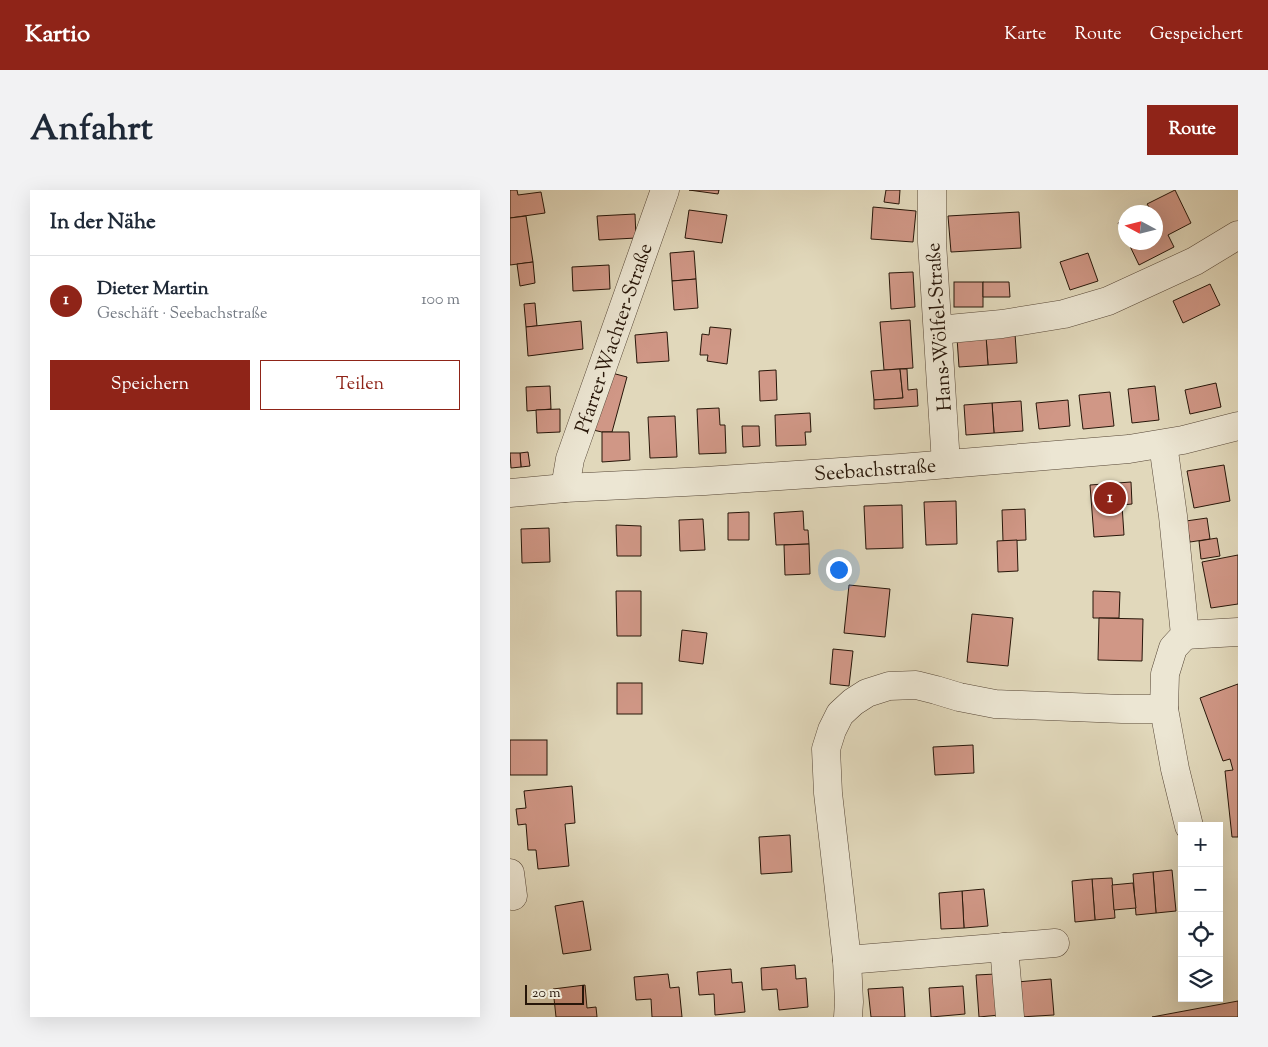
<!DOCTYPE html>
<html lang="de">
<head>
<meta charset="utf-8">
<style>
  body { margin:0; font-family:"Sorts Mill Goudy",serif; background:#f2f2f3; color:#1f2937 }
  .controls { position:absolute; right:15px; bottom:15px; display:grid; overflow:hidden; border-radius:0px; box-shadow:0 5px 20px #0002 }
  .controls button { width:45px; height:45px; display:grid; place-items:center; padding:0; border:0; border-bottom:1px solid #e0e1e3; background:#fff; color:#1f2937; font:25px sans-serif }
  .compass { position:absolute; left:608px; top:15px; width:45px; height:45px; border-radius:50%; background:#fff; box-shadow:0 5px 20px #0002; rotate:277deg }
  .scale { position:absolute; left:15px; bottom:12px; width:59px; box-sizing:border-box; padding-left:5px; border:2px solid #271609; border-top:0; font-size:14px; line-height:18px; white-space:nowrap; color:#271609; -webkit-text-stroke:4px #ece6d3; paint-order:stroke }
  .you { position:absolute; left:328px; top:379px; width:18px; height:18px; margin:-12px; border:4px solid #fff; border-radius:50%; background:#1a73e8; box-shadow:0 0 0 8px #1a73e833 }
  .badge { display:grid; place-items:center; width:32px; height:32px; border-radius:50%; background:#8f2418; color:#fff; font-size:16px; font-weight:700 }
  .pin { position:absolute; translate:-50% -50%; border:2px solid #fff; box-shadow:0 1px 5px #0006 }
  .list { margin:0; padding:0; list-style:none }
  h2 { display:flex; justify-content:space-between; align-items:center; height:65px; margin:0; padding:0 20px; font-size:21px }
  h2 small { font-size:16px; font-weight:400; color:#747a83 }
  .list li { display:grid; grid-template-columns:32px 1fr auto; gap:15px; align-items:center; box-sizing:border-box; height:90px; padding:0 20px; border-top:1px solid #e0e1e3 }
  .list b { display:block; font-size:19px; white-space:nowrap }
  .list p { margin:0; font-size:16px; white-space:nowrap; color:#747a83 }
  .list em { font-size:16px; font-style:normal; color:#747a83 }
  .actions { display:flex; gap:10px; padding:15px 20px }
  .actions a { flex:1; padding:11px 0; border:1px solid #8f2418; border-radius:0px; text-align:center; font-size:18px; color:#8f2418 }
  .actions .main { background:#8f2418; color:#fff }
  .icon { flex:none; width:28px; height:28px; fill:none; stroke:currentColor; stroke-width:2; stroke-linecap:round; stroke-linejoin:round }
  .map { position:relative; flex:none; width:728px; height:827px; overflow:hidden; border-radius:0px }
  header { display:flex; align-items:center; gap:30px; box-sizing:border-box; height:70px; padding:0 25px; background:#8f2418; color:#fff }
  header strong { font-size:24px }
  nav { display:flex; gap:28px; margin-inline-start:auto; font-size:18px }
  .intro { display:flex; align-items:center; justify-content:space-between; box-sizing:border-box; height:120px; padding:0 30px }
  h1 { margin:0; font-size:35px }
  .button { padding:12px 22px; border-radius:0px; background:#8f2418; color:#fff; font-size:18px; font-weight:700 }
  main { display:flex; gap:30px; padding:0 30px }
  aside { flex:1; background:#fff; border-radius:0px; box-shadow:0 5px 20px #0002 }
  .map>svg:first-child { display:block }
  .building { fill:#d09786; stroke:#271609 }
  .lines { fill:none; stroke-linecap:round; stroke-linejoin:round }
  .minor-casing { stroke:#564636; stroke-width:29 }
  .minor { stroke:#ece6d3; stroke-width:28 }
  .labels { text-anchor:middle; stroke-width:5; stroke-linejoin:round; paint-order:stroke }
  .street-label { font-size:20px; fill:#271609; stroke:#ece6d3 }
</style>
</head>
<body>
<header>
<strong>Kartio</strong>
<nav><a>Karte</a><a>Route</a><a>Gespeichert</a></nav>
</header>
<div class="intro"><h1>Anfahrt</h1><a class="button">Route</a></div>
<main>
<aside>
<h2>In der Nähe<small></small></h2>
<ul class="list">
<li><span class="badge">1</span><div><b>Dieter Martin</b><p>Geschäft · Seebachstraße</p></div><em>100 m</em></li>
</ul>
<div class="actions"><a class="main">Speichern</a><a>Teilen</a></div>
</aside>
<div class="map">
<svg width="728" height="827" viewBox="0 0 728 827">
  <rect width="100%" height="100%" fill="#e1d8bb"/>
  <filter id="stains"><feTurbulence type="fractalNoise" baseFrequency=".004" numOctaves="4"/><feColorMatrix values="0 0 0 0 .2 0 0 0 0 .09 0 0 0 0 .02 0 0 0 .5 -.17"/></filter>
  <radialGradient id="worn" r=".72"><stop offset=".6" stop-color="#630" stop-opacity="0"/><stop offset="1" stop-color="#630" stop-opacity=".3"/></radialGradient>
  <!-- building -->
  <g class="building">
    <polygon points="0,0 7,0 8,5 31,2 35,23 0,28"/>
    <polygon points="179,0 209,0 208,4"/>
    <polygon points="376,0 390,0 389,14 374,12"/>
    <polygon points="665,0 681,33 658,45 664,57 629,75 618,52 646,52 646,22 629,22 639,17 637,14"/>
    <polygon points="363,17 406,21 403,52 361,49"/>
    <polygon points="179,20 217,25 212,53 175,48"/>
    <polygon points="509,22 511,58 441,62 438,26"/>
    <polygon points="125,24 126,48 89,50 87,26"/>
    <polygon points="16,26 23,72 0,75 0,28"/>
    <polygon points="616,29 616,47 608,33"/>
    <polygon points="184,61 186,89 162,91 160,63"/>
    <polygon points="578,63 588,91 560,100 550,72"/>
    <polygon points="23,72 25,93 10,96 7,74"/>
    <polygon points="99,75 100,99 63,101 62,77"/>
    <polygon points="403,82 405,117 381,119 379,83"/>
    <polygon points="186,89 188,118 164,120 162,91"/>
    <rect x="444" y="92" width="29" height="25"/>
    <polygon points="473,92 499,92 500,107 473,107"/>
    <polygon points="700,94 710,115 673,133 663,111"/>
    <polygon points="25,113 27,136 16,137 14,114"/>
    <polygon points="400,130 403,178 374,180 370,132"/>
    <polygon points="71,131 73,159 18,166 16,137"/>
    <polygon points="200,137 221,139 217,174 197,171 198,165 190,165 192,144 199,145"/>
    <polygon points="157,142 159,171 127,173 125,145"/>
    <polygon points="505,144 507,173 478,175 476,146"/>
    <polygon points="476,146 478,175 449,177 447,148"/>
    <polygon points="390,179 393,208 364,210 361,181"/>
    <polygon points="390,179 397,179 398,200 407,199 408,216 364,219 364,210 393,208"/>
    <polygon points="266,180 267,210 250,211 249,181"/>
    <polygon points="98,182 117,187 102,242 92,242 83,240"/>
    <polygon points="706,193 711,217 680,224 675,200"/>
    <polygon points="40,196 41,219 17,221 16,197"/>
    <polygon points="645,196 649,230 622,233 618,199"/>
    <polygon points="600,202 604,236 573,239 569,205"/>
    <polygon points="558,210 560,236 529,239 526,213"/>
    <polygon points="511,211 513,241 484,243 482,213"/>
    <polygon points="482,213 484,243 456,245 454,215"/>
    <polygon points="209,218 210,235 215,235 216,263 189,264 187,219"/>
    <polygon points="50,219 50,242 27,243 26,220"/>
    <polygon points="300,223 301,242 295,242 296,255 266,256 265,225"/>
    <polygon points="165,226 167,267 140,268 138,227"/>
    <polygon points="232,236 249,236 250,256 233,257"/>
    <polygon points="92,242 119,242 120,270 92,272"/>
    <polygon points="18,262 20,276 11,277 10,263"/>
    <polygon points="0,263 10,263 11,277 1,278"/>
    <polygon points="714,275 720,311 684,318 677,281"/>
    <polygon points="621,292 622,314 612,315 614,345 584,347 580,295"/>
    <polygon points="446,311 447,354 416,355 414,312"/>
    <polygon points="392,315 393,358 356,359 354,316"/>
    <polygon points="515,319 516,350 493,351 492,320"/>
    <polygon points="293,321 294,340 298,340 299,354 266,355 264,323"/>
    <polygon points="239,322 239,350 218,350 218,323"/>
    <polygon points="697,328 700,349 680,352 676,331"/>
    <polygon points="193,329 195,360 170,361 169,330"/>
    <polygon points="106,335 131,336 131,366 107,366"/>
    <polygon points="39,338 40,372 12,373 11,339"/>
    <polygon points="707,348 710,366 691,369 689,351"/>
    <polygon points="507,350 508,381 488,382 487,351"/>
    <polygon points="299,354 300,384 275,385 274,355"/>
    <polygon points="728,365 728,414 701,418 692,372"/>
    <polygon points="339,395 380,399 375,447 334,443"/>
    <polygon points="106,401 131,401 131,446 107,446"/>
    <polygon points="583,401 610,402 609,428 583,428"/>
    <polygon points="462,424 503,428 498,476 457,472"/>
    <polygon points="589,428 633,429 632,471 588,470"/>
    <polygon points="172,440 197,443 193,474 169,471"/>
    <polygon points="323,459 343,461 339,496 320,494"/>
    <rect x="107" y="493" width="25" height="31"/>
    <polygon points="728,494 728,647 722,647 715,581 723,580 720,569 713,571 690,508"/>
    <rect x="0" y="550" width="37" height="35"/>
    <polygon points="463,555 464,583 425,585 423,557"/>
    <polygon points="62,596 65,633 55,634 59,676 28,679 26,660 18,660 16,634 8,635 6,619 16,618 14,601"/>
    <polygon points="280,645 282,682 251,684 249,647"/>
    <polygon points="662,680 666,721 646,723 643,682"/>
    <polygon points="643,682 646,723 626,725 623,684"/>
    <polygon points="602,688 605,728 585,730 582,689"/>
    <polygon points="582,689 585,730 565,732 562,691"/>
    <polygon points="623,693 626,718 604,720 602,695"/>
    <polygon points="474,699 478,736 454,738 452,701"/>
    <polygon points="452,701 454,738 431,739 429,703"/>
    <polygon points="73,711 81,760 53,764 45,716"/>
    <polygon points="285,775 286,789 296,788 298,817 269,820 267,799 252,800 251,778"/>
    <polygon points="221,779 222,793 232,792 235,822 205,825 204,804 189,805 187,782"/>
    <polygon points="158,784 160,798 169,797 172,827 142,827 141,809 126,810 124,787"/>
    <polygon points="486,784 489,825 469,827 466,785"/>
    <polygon points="541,789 544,825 510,827 507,792"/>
    <polygon points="75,795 77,818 86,817 87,827 46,827 43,799"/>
    <polygon points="453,796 455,824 421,827 419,798"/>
    <polygon points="393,797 395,827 361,827 358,799"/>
    <polygon points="728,811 728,827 642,827"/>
  </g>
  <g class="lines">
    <defs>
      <g id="minor">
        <polyline points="422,0 422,52 436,274"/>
        <polyline points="428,140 492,134 554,124 598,111 685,71 728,45"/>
        <polyline points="653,254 663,326 675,445 663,458 655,484 654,519 665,579 679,636"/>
        <polyline points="55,298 60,269 155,0"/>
        <polyline points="0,303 55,298 195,291 390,278 619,259 673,250 728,236"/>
        <polyline points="675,445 728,442"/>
        <polyline points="0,683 3,706"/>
        <polyline points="494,757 500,827"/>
        <polyline points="337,770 545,753"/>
        <polyline points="338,827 339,812 337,770 318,603 316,559 322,540 330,524 343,512 357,503 379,496 406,495 426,500 449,507 485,514 612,519 654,519"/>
      </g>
    </defs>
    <!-- minor casing -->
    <use href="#minor" class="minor-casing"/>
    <!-- minor -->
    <use href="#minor" class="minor"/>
  </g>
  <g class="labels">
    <!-- street labels -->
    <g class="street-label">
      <text transform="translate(428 137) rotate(-94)" y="7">Hans-Wölfel-Straße</text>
      <text transform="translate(103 148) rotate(-71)" y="7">Pfarrer-Wachter-Straße</text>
      <text transform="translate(365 279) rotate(-4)" y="7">Seebachstraße</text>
    </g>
  </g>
  <rect width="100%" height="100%" filter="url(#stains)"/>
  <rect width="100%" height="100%" fill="url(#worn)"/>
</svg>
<div class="controls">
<button>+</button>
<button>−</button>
<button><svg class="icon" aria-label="locate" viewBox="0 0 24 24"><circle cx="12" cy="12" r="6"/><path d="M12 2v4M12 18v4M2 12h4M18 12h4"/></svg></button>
<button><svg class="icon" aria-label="layers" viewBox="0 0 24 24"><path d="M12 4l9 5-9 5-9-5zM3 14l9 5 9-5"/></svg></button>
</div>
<svg class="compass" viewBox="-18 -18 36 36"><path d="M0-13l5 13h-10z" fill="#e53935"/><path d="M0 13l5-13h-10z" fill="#747a83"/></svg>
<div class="scale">20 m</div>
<div class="you"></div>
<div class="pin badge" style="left:600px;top:308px">1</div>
</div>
</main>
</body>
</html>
